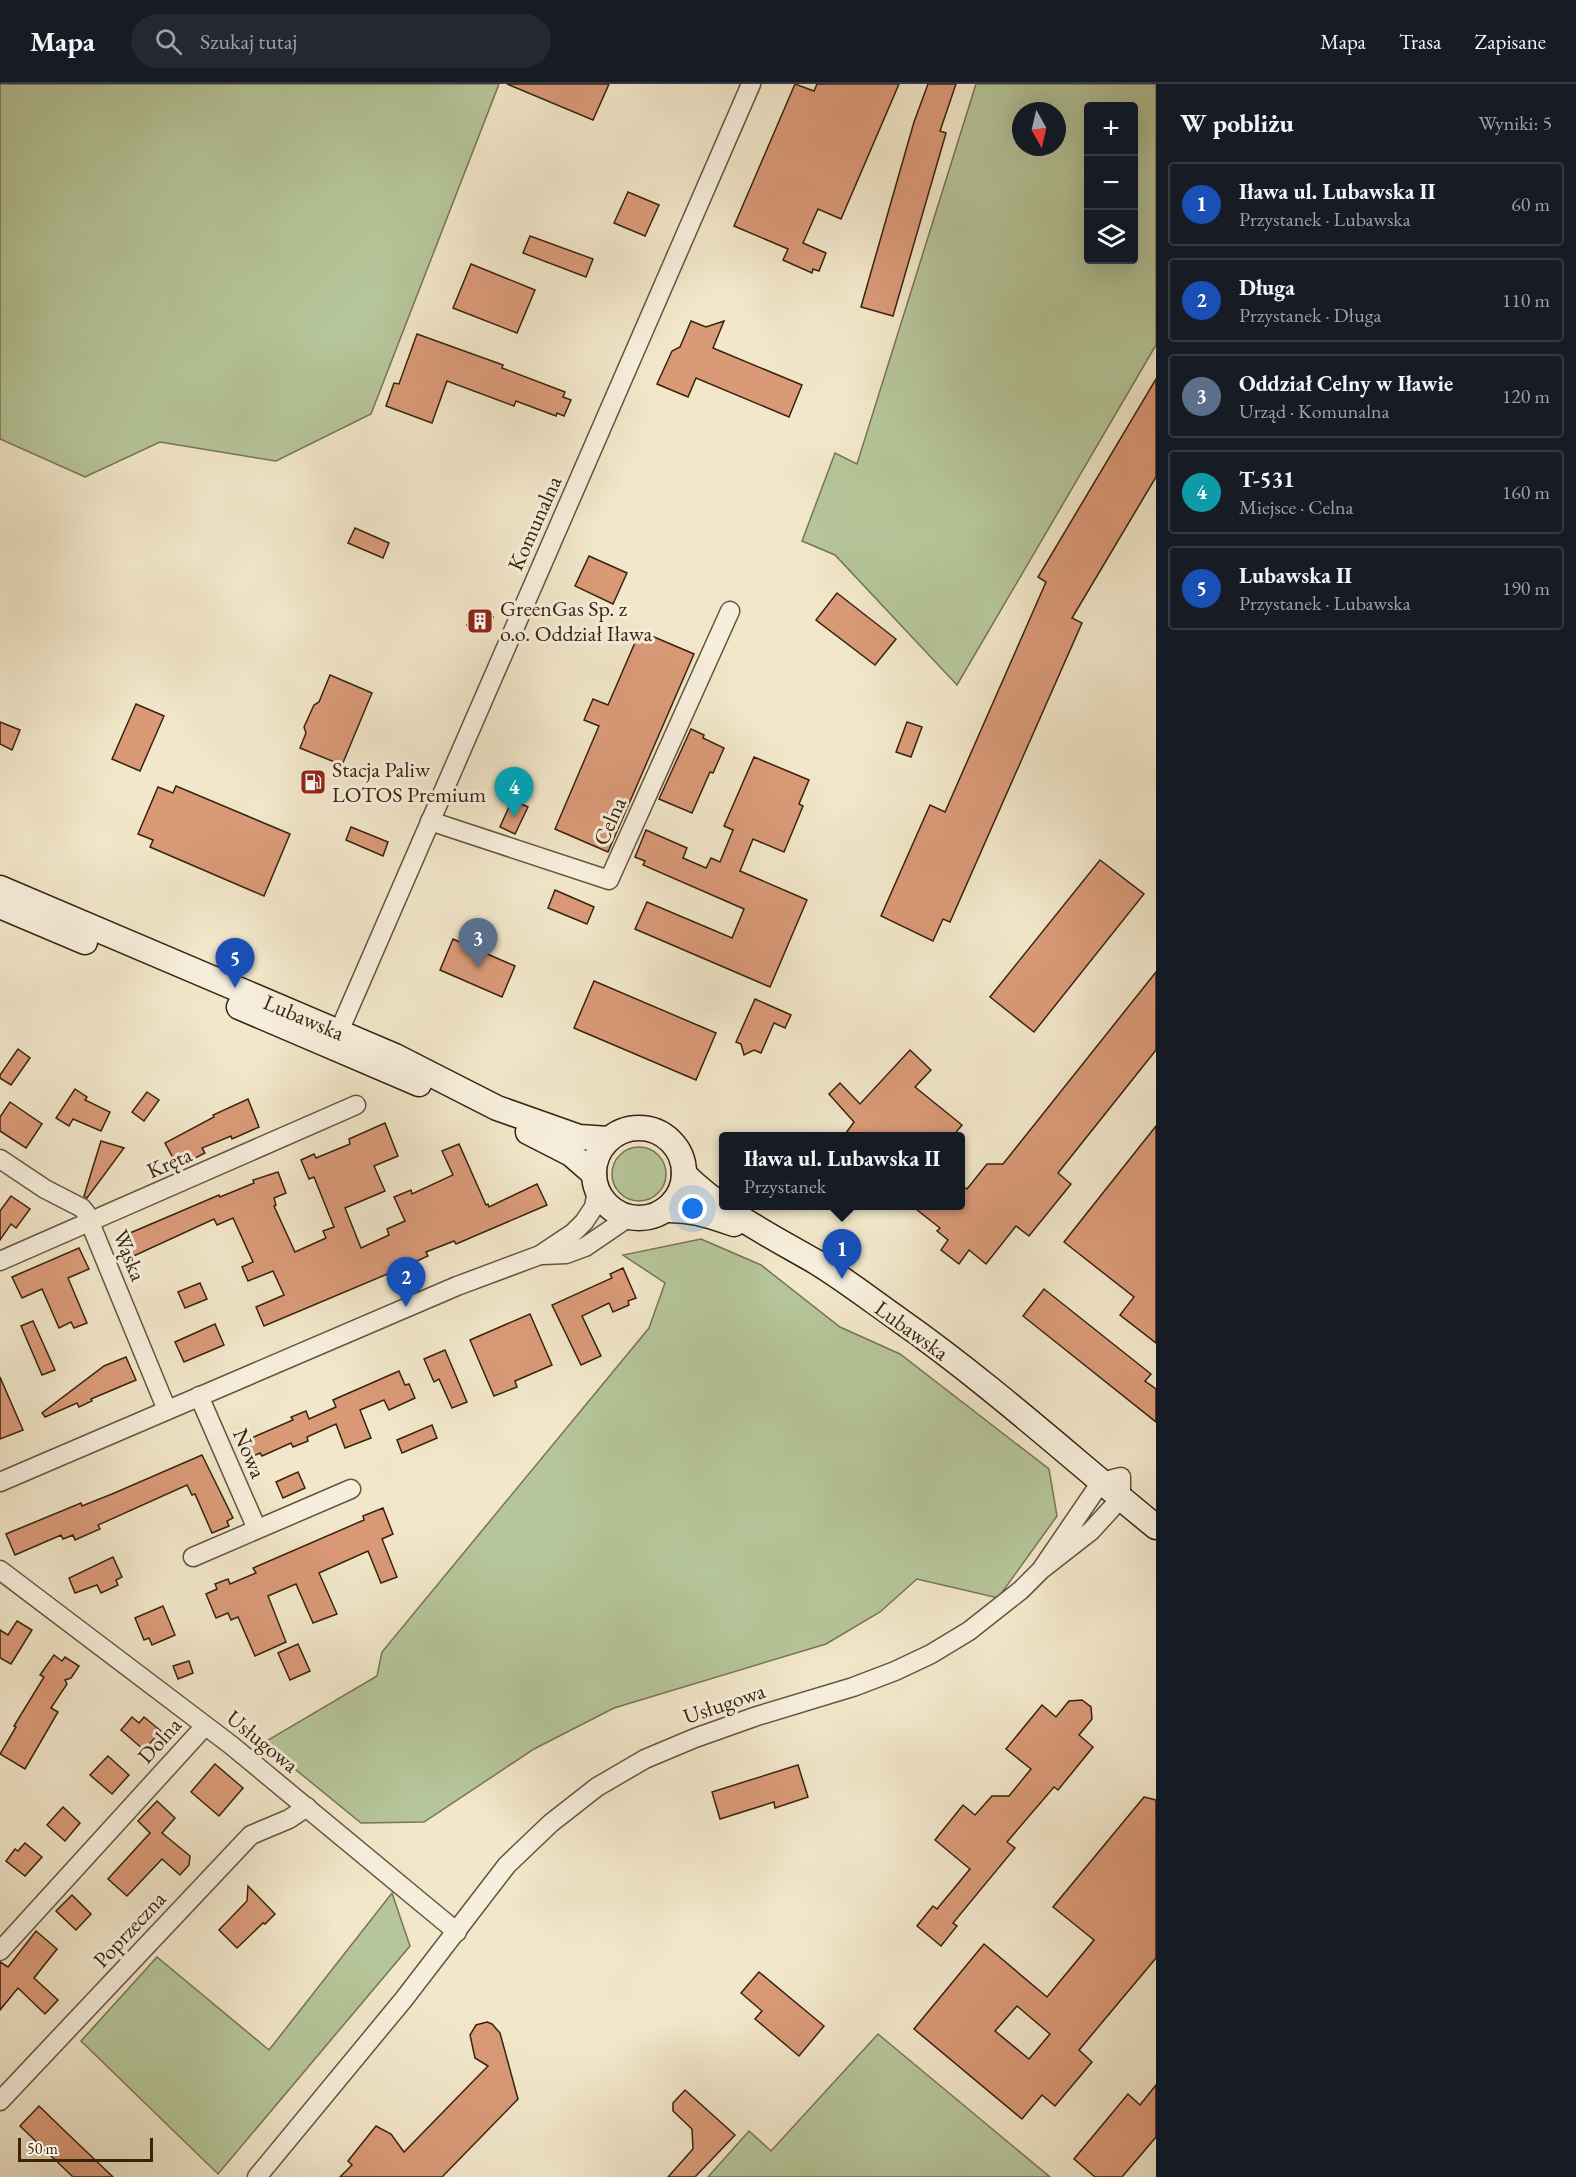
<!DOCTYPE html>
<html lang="pl">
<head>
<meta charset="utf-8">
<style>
  body { margin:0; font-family:"EB Garamond",serif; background:#242831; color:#f1f3f6 }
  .controls { position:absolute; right:18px; top:18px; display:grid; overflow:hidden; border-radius:6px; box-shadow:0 6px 24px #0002 }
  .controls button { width:54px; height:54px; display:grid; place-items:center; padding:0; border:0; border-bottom:2px solid #363941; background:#171b24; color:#f1f3f6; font:30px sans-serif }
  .compass { position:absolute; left:1012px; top:18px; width:54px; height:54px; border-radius:50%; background:#171b24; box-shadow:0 6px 24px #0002; rotate:172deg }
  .scale { position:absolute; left:18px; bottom:15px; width:135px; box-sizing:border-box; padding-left:6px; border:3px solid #38230d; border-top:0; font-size:16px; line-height:21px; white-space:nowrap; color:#38230d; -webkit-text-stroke:4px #f7efdd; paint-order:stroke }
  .you { position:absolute; left:693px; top:1125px; width:21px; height:21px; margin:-15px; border:4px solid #fff; border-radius:50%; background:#1a73e8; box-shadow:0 0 0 9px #1a73e833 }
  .badge { display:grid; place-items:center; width:39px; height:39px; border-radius:50%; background:#c59692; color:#fff; font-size:20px; font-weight:700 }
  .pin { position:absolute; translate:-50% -50px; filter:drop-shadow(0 2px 3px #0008) }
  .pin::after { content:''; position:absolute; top:32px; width:21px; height:18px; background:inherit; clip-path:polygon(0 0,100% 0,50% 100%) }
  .popup { position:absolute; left:719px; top:1048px; width:246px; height:78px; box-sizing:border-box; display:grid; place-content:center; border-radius:6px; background:#171b24; filter:drop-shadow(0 2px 4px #0005); font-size:20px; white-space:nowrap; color:#9ea1a6 }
  .popup b { font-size:22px; color:#f1f3f6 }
  .popup::after { content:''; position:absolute; left:50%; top:100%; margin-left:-12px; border:12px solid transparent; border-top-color:#171b24 }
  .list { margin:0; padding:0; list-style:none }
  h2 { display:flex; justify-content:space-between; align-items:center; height:78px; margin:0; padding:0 24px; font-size:26px }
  h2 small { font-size:20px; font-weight:400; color:#9ea1a6 }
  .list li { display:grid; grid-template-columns:39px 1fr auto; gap:18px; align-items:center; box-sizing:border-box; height:84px; margin:0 12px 12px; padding:0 12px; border:2px solid #363941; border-radius:6px }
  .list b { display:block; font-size:22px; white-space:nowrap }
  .list p { margin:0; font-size:20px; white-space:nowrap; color:#9ea1a6 }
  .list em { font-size:20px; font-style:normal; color:#9ea1a6 }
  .icon { flex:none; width:33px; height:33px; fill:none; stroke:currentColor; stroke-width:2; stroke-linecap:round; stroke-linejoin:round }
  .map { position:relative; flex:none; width:1156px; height:2093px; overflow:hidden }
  header { display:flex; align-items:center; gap:36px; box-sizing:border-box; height:84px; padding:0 30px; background:#171b24; border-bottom:2px solid #363941 }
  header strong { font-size:28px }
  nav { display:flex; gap:33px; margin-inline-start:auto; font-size:21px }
  .search { width:420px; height:54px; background:#242831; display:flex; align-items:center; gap:15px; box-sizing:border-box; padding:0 21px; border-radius:33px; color:#9ea1a6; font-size:22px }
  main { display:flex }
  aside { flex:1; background:#171b24 }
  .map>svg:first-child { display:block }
  .green { fill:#b6c69a; stroke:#777454; stroke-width:1.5; fill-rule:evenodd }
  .building { fill:#da9a78; stroke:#38230d; stroke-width:1.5; fill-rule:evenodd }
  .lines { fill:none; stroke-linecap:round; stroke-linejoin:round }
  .street-casing { stroke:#66543c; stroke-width:21 }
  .secondary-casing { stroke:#38230d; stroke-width:27 }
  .street { stroke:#f7efdd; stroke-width:18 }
  .secondary { stroke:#f7efdd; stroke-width:24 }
  .labels { text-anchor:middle; stroke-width:6; stroke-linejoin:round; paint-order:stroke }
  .street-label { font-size:22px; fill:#38230d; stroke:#f7efdd }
  .poi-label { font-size:22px; fill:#38230d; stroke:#f7efdd; text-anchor:start }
</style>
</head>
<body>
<header>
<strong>Mapa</strong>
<div class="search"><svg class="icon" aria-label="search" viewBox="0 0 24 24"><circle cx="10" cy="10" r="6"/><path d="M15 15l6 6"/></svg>Szukaj tutaj</div>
<nav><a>Mapa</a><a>Trasa</a><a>Zapisane</a></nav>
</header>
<main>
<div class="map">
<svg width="1156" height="2093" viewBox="0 0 1156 2093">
  <rect width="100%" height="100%" fill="#f2e7ca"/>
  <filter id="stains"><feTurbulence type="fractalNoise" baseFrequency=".00333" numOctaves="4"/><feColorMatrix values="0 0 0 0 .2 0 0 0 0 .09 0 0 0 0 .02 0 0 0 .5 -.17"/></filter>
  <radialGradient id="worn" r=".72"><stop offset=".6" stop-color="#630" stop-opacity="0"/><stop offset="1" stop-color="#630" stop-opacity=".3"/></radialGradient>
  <!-- green -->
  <g class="green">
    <polygon points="0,0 499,0 371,330 276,377 160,358 85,393 0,355"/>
    <path d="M976,0H1156V261L957,601L835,471L802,457L835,369L857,380ZM1088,22H1134V176H1088ZM1021,27H1057V63H1021Z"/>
    <circle cx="639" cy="1090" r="27"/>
    <polygon points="701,1155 761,1181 840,1243 900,1270 1049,1385 1057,1432 998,1514 917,1495 880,1528 826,1560 614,1624 534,1665 424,1738 361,1739 263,1659 377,1592 382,1568 649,1244 665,1199 623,1171"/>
    <polygon points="392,1809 410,1862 218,2090 81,1957 157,1873 269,1966"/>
    <polygon points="878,1950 1050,2093 708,2093 749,2047 771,2067"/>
  </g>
  <!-- building -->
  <g class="building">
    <polygon points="507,0 609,0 593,36"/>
    <polygon points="795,0 814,7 817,0 899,0 841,135 818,125 803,159 826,169 819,187 813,185 812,189 783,176 788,165 734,142"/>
    <polygon points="928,0 956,0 940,47 946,49 893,232 861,223 914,38"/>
    <polygon points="628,108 659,121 645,152 614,139"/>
    <polygon points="530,152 593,175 586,193 523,169"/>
    <polygon points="471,180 535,206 517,249 453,224"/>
    <polygon points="691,237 706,243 724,237 713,264 802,301 789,333 696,294 688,313 657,300 672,267 680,263"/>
    <polygon points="417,250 503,281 502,284 565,308 563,313 571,316 564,332 557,329 556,332 516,317 514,322 447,297 432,339 386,322 394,299 399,300"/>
    <polygon points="1156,295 1156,393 1072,534 1082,539 950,838 943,835 933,857 881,832 930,721 945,728 1046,498 1038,493"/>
    <polygon points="355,444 389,459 383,474 348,459"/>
    <polygon points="589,472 627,489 613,520 575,502"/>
    <polygon points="837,509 896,555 875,581 816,536"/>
    <polygon points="474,525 493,533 485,549 467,541"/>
    <polygon points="640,547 694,570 608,768 555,745 599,642 584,636 593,615 608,621"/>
    <polygon points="330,591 372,609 342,681 300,664 306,649 304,643 314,621 319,618"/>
    <polygon points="136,620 164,632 140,687 112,675"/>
    <polygon points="0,638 20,646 12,666 0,660"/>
    <polygon points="907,638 922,643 911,673 896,668"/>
    <polygon points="691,645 704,651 703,654 724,664 713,689 710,688 692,729 659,715"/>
    <polygon points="754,673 809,696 799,720 803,722 784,768 753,755 740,787 807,816 770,903 635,845 647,818 732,854 744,825 643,781 645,777 635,773 646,746 687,764 683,774 706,784 711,774 720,778 733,746 724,742"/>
    <polygon points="176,702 290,750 264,812 150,763 153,756 138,750 158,703 173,709"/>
    <polygon points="512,716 528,723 515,750 500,743"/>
    <polygon points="351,743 388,758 383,772 346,756"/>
    <polygon points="1100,776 1144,810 1034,948 990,913"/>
    <polygon points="555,806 594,823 587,840 548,824"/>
    <polygon points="453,855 515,882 502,913 440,886"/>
    <polygon points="1156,888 1156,966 1058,1089 1071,1100 1029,1152 1016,1142 986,1180 969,1166 959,1180 941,1166 948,1156 937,1147 940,1144 912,1122 960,1122 960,1100 967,1105 987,1080 1003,1080"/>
    <polygon points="594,897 716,949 696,996 574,944"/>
    <polygon points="755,915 791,931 785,944 774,939 761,969 754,966 744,971 741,960 736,958"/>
    <polygon points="18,965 30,974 11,1001 0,994 0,991"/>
    <polygon points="910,966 931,986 915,1003 962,1041 952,1053 843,1053 854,1038 829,1010 840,999 860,1020"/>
    <polygon points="75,1005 87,1013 85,1016 110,1028 101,1047 73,1035 69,1042 56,1034"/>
    <polygon points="147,1008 159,1016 144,1037 132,1028"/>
    <polygon points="248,1015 259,1043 232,1055 231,1052 202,1064 205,1069 178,1083 165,1059 214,1033 213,1031"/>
    <polygon points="10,1018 42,1040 26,1064 0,1047 0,1033"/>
    <polygon points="385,1039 398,1072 374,1082 385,1107 345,1124 361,1164 389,1151 387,1145 405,1137 394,1113 411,1106 412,1110 453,1091 442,1067 459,1060 486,1121 488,1120 489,1123 537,1100 547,1121 456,1160 454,1157 426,1168 428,1172 417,1177 418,1180 405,1185 404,1183 264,1242 256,1223 284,1211 273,1187 248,1197 242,1183 253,1178 233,1134 217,1141 214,1135 125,1176 116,1155 219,1111 220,1113 254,1099 253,1096 278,1088 286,1109 274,1114 276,1121 274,1122 295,1168 326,1154 323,1147 334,1143 314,1093 309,1095 301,1076 314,1070 316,1074 350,1060 349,1055"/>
    <polygon points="1156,1042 1156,1259 1120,1231 1134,1213 1064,1158"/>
    <polygon points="101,1057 124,1064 87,1114 84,1112"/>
    <polygon points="11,1112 30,1125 16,1144 11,1140 0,1156 0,1127"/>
    <polygon points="79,1164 89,1185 68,1194 87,1239 74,1244 71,1238 59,1244 42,1205 22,1214 12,1193"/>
    <polygon points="623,1184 636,1214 628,1217 629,1221 613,1228 609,1219 582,1232 601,1272 581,1281 552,1221 612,1194 610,1190"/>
    <polygon points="200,1199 207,1215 185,1224 178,1208"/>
    <polygon points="1044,1205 1151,1290 1145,1297 1156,1305 1156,1338 1023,1232"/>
    <polygon points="530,1230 552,1281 515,1297 517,1303 494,1312 470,1256"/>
    <polygon points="33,1237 55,1286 42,1291 21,1242"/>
    <polygon points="215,1240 224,1261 184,1278 175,1258"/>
    <polygon points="445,1266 467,1318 452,1324 439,1295 434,1298 424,1275"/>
    <polygon points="126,1273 136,1296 91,1315 92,1317 79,1323 77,1319 45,1333 42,1329 104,1282"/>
    <polygon points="399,1287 405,1301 409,1300 415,1314 389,1326 384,1316 360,1326 371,1354 345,1364 336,1340 307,1353 308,1357 293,1363 291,1359 262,1372 260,1369 249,1374 242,1358 293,1336 291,1333 306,1327 309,1335 336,1323 333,1316"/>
    <polygon points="0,1293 23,1346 0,1355"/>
    <polygon points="432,1341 437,1354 402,1369 397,1356"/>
    <polygon points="202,1371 233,1434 227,1437 229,1442 212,1449 195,1410 192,1411 187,1401 98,1441 100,1445 75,1456 73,1451 63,1455 61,1451 15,1471 6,1450 81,1419 82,1422 112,1410"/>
    <polygon points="298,1388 305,1404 283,1414 276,1398"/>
    <polygon points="383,1424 393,1450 382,1455 397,1493 381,1499 368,1467 319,1489 337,1530 313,1539 296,1500 268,1512 286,1558 255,1572 238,1533 231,1536 228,1529 216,1534 206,1510 217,1505 215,1500 228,1495 230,1500 256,1489 253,1484 364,1436 363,1432"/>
    <polygon points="113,1473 122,1493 116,1496 118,1501 101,1509 97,1501 75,1509 69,1494"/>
    <polygon points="163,1522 175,1551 152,1561 149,1554 144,1556 135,1534"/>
    <polygon points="17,1537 32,1546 11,1580 0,1574 0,1546 8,1551"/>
    <polygon points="298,1560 310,1587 290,1596 278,1569"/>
    <polygon points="54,1571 62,1577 65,1573 79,1582 71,1594 65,1596 67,1600 51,1624 58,1628 25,1685 0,1670 16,1643 14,1642 44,1593 40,1591"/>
    <polygon points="189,1577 193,1589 178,1595 173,1582"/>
    <polygon points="1082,1616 1091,1623 1092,1635 1079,1651 1093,1663 1058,1706 1054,1703 1007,1758 1015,1764 953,1839 957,1842 941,1862 917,1842 933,1822 937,1825 970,1785 935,1756 963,1721 975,1731 992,1712 1009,1712 1031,1685 1006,1665 1042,1621 1056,1633 1069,1617"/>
    <polygon points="132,1633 139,1639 144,1633 161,1647 144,1666 121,1646"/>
    <polygon points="108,1672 129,1691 112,1710 90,1691"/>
    <polygon points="215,1680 243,1704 219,1732 191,1708"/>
    <polygon points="798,1681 808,1713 775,1724 774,1718 720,1735 712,1708"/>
    <path d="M1144,1713L1156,1716V1874L1079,1966L1092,1978L1055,2022L1042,2011L1022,2035L914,1945L984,1860L1047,1913L1094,1856L1053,1823ZM1017,1922L1050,1950L1029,1975L995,1947Z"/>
    <polygon points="157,1717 175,1734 162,1749 190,1772 189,1781 180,1791 162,1775 127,1812 108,1795 150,1749 138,1737"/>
    <polygon points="63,1723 80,1739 65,1757 47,1741"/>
    <polygon points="25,1759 42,1773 25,1792 6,1777 15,1765 18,1767"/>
    <polygon points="248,1802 275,1830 265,1840 263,1839 237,1864 219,1846 247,1817"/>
    <polygon points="72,1811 91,1830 76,1846 56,1827"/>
    <polygon points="36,1847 57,1865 34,1894 58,1916 45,1930 18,1904 0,1926 0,1878 8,1883"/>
    <polygon points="759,1888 824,1942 799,1972 755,1935 762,1927 741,1909"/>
    <polygon points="487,1938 492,1940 500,1949 518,2015 442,2093 340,2093 352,2081 348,2077 376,2042 391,2050 404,2068 488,1982 475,1974 470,1951 476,1941"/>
    <polygon points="1156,2001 1156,2053 1122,2093 1095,2093 1074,2075 1128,2010 1140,2021"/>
    <polygon points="685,2006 735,2051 695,2093 668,2093 693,2065 692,2045 673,2027 673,2019"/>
    <polygon points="39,2022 69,2051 113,2093 73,2093 20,2042"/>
  </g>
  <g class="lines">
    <defs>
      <g id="street">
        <polyline points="430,737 609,796 730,527"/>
        <polyline points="334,959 751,0"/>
        <polyline points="0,1075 45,1105 82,1124 86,1129 167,1326"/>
        <polyline points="542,1171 566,1170 585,1163 629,1133"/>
        <polyline points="0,1177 356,1021"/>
        <polyline points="199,1312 257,1445"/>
        <polyline points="0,1398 457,1202 540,1171 573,1149 584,1138 594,1123 597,1106"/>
        <polyline points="193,1473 351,1405"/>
        <polyline points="0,1486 231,1661 457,1848"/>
        <polyline points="0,1867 205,1642"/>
        <polyline points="0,2017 251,1751 289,1735 307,1723"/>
        <polyline points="257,2093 404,1915 507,1781 551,1739 597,1703 645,1675 695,1654 757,1632 853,1603 895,1587 931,1570 969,1547 1021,1506 1041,1486 1091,1447 1121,1414 1121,1393 1101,1398 1041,1486"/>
      </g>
      <g id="secondary">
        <polyline points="0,804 395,972 497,1024 579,1053 609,1055"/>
        <polyline points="0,822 85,858"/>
        <polyline points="239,923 419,1000"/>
        <circle cx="639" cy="1089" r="45"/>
        <polyline points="528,1048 571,1070 594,1090"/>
        <path d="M684,1090C721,1127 771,1152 816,1178C844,1195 871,1216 898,1235C988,1298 1070,1373 1156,1443"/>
        <path d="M665,1126C691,1125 710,1132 734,1140"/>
      </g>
    </defs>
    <!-- street casing -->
    <use href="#street" class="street-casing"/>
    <!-- secondary casing -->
    <use href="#secondary" class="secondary-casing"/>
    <!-- street -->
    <use href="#street" class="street"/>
    <!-- secondary -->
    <use href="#secondary" class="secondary"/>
  </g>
  <!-- icons -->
  <defs>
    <symbol id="building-square" viewBox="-11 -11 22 22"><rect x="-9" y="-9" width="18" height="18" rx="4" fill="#8f2418" stroke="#f7efdd"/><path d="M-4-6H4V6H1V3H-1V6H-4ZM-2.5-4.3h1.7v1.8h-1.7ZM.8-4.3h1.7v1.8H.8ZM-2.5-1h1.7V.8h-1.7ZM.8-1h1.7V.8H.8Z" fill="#fff"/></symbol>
    <symbol id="fuel-square" viewBox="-11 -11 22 22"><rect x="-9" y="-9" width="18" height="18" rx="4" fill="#8f2418" stroke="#f7efdd"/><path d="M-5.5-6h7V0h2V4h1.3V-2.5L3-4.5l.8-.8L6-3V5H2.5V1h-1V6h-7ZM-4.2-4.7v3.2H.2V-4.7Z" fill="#fff"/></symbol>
  </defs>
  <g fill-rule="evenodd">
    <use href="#building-square" x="465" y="522" width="30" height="30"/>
    <use href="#fuel-square" x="298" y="683" width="30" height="30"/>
  </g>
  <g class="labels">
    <!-- street labels -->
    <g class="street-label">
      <text transform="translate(534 439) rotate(-66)" y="8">Komunalna</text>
      <text transform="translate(609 737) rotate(-66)" y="8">Celna</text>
      <text transform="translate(304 933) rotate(23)" y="8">Lubawska</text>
      <text transform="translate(169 1078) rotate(-24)" y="8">Kręta</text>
      <text transform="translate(130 1171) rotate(68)" y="8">Wąska</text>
      <text transform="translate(912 1246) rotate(36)" y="8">Lubawska</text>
      <text transform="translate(250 1369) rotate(67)" y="8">Nowa</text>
      <text transform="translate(724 1619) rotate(-19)" y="8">Usługowa</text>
      <text transform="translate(159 1656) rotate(-48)" y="8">Dolna</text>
      <text transform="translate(263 1657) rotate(39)" y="8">Usługowa</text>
      <text transform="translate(129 1845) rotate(-47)" y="8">Poprzeczna</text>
    </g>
    <!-- poi labels -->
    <g class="poi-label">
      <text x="500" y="532">GreenGas Sp. z<tspan x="500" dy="25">o.o. Oddział Iława</tspan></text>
      <text x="332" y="693">Stacja Paliw<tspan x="332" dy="25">LOTOS Premium</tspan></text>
    </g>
  </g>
  <rect width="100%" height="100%" filter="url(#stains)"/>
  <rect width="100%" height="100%" fill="url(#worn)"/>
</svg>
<div class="controls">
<button>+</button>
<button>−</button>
<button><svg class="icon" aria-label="layers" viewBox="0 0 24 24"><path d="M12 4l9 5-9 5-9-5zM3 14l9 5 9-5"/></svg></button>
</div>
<svg class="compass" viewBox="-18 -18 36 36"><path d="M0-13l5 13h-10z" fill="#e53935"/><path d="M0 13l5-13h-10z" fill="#9ea1a6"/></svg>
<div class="scale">50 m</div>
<div class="you"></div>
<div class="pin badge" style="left:842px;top:1195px;background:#1a4fb4">1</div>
<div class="popup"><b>Iława ul. Lubawska II</b>Przystanek</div>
<div class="pin badge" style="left:406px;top:1223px;background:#1a4fb4">2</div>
<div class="pin badge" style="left:478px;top:884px;background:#5c6f8a">3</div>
<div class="pin badge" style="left:514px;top:733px;background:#0f9aa8">4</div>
<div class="pin badge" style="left:235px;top:904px;background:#1a4fb4">5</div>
</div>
<aside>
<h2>W pobliżu<small>Wyniki: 5</small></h2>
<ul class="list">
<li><span class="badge" style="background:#1a4fb4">1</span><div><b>Iława ul. Lubawska II</b><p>Przystanek · Lubawska</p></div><em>60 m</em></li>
<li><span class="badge" style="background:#1a4fb4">2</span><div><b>Długa</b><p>Przystanek · Długa</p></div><em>110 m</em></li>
<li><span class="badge" style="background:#5c6f8a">3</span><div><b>Oddział Celny w Iławie</b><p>Urząd · Komunalna</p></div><em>120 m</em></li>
<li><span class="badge" style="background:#0f9aa8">4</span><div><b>T-531</b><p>Miejsce · Celna</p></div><em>160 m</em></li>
<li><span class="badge" style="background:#1a4fb4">5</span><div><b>Lubawska II</b><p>Przystanek · Lubawska</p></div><em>190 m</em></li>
</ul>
</aside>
</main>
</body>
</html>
